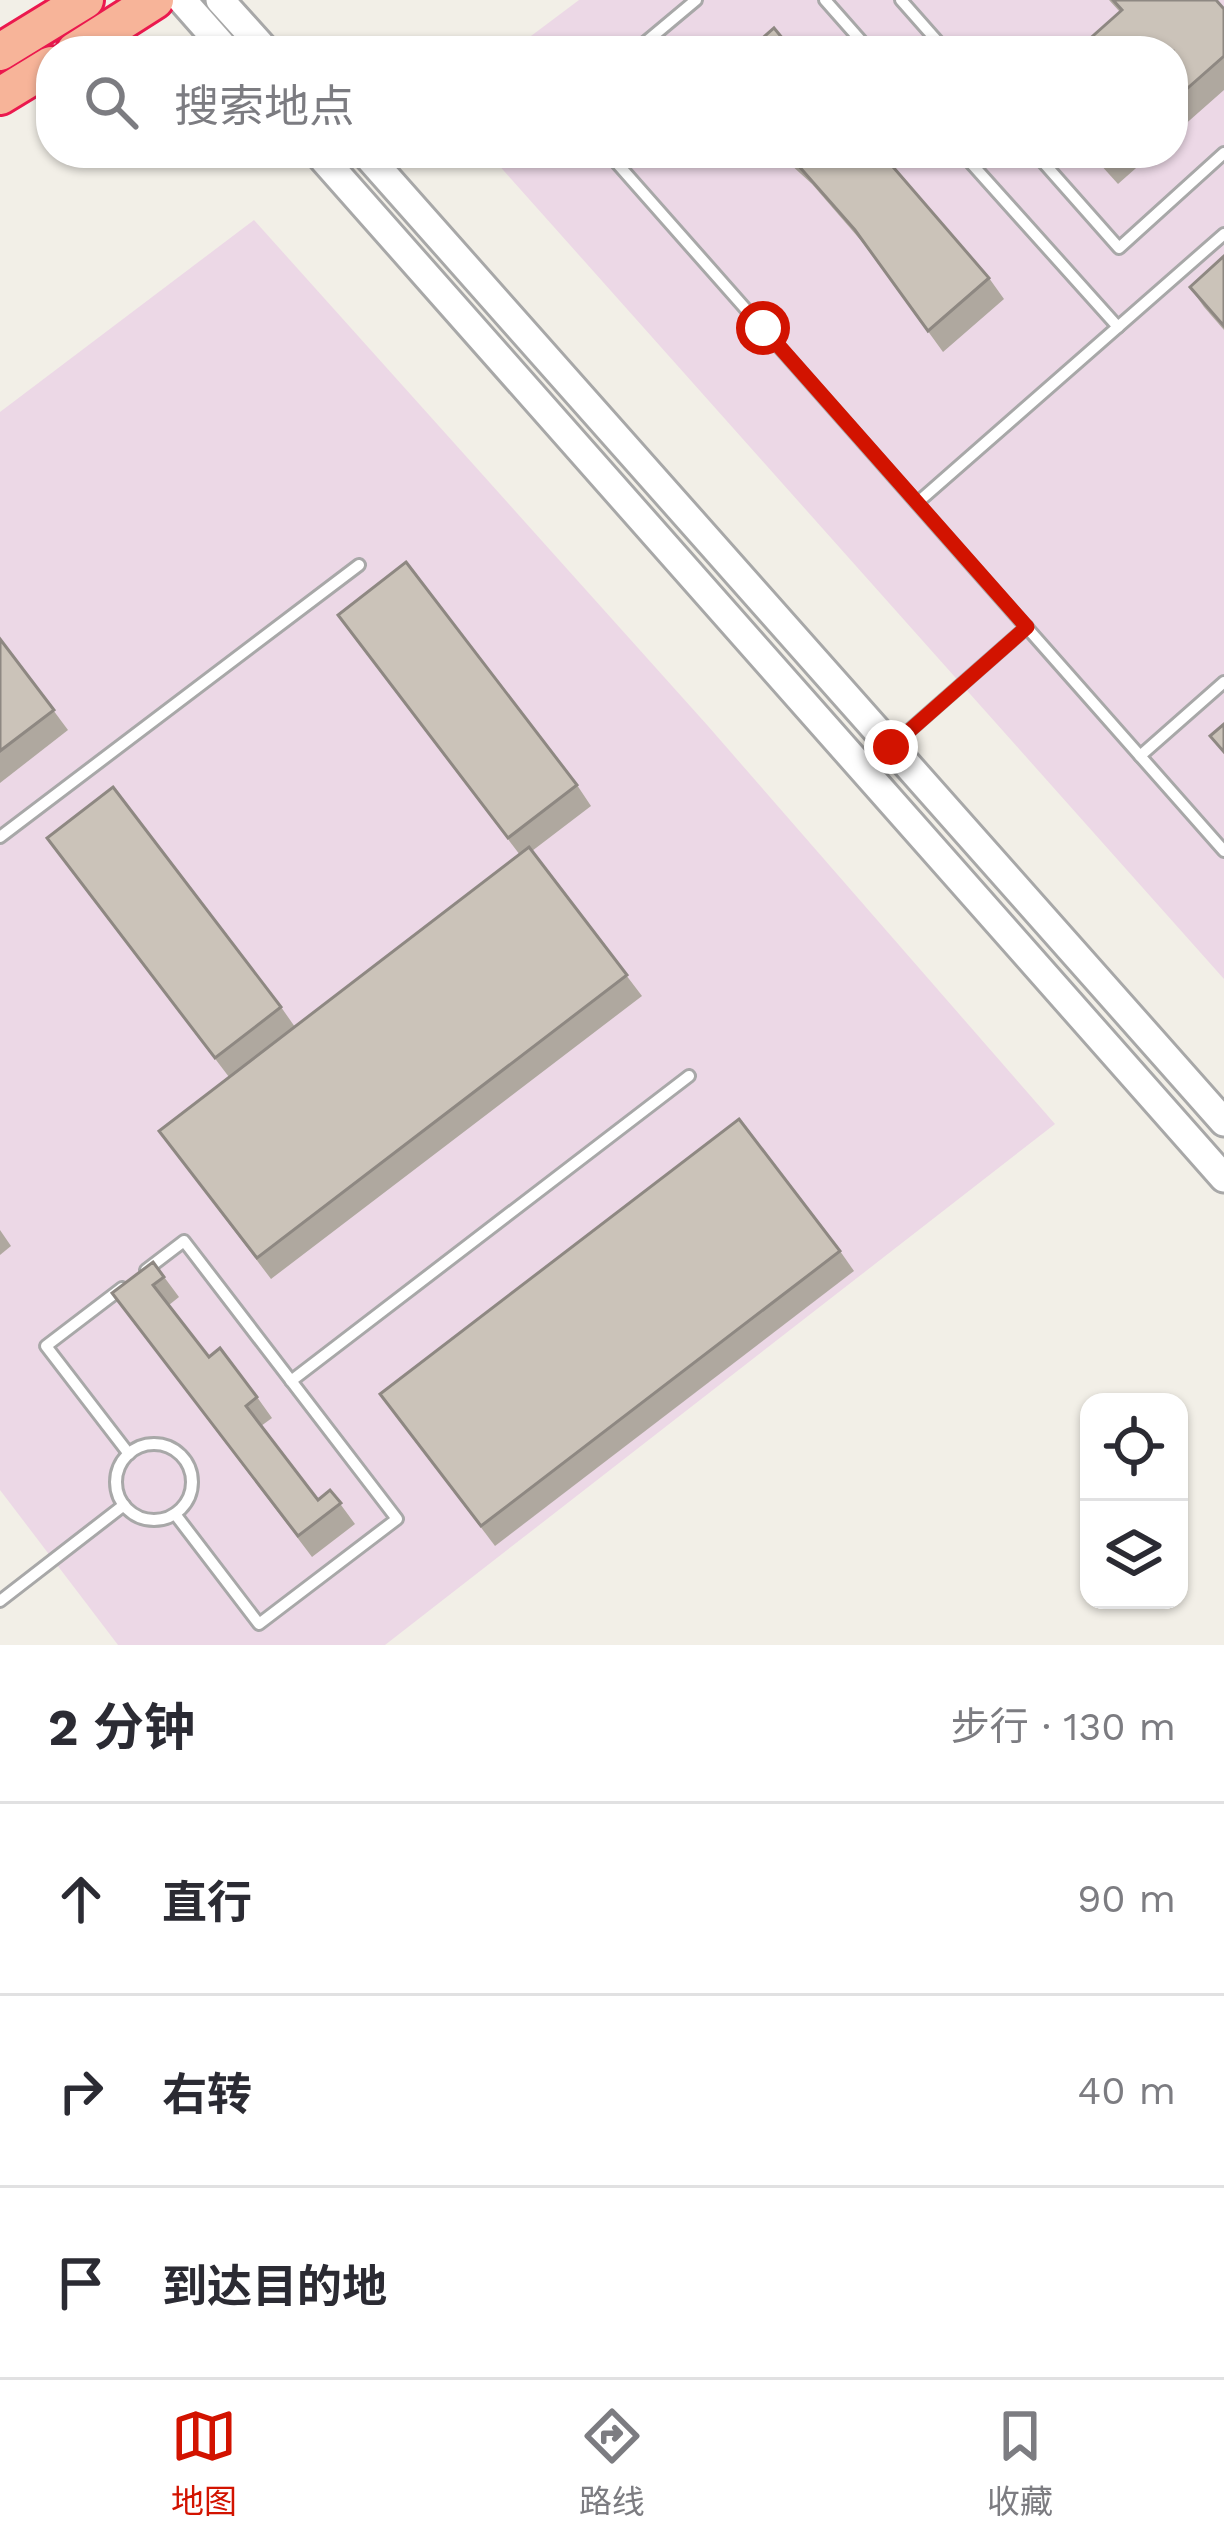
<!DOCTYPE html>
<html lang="zh">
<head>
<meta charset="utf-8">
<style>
  body { margin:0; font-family:"Work Sans","Noto Sans SC",sans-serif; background:#f2f2f3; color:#2b2b33 }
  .controls { position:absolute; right:36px; bottom:36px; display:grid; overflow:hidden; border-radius:24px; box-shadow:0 3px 9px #0004 }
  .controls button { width:108px; height:108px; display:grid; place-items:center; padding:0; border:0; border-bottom:3px solid #e1e1e2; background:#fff; color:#2b2b33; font:60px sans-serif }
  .stop { position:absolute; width:36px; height:36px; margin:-27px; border:9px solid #d21300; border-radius:50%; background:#fff }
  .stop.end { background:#d21300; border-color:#fff; box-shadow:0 3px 12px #0008 }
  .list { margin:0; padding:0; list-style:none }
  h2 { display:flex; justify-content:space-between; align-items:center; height:156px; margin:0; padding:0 48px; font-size:51px }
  h2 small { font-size:39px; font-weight:400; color:#7c7c81 }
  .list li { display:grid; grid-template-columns:78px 1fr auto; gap:36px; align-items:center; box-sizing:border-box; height:192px; padding:0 48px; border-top:3px solid #e1e1e2 }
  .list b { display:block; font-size:45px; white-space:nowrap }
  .list em { font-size:39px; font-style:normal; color:#7c7c81 }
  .icon { flex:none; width:66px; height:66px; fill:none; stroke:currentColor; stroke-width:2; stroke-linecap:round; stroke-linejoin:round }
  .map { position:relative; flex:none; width:1224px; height:1645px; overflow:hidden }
  .search { position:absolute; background:#fff; box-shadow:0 3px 9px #0004; left:36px; right:36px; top:36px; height:132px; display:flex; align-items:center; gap:30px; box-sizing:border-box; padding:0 42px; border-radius:48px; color:#7c7c81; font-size:45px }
  .sheet { height:732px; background:#fff }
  nav { display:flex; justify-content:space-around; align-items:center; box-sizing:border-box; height:168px; border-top:3px solid #e1e1e2; background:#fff; font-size:33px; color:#7c7c81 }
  nav a { display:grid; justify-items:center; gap:6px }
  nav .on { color:#d21300 }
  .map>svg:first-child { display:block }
  .industrial { fill:#ecd8e6 }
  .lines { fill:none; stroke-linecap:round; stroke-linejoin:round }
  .service-casing { stroke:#a8a8a8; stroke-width:16 }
  .tertiary-casing { stroke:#a8a8a8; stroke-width:33 }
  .trunk-casing { stroke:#eb194e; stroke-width:42 }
  .service { stroke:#fff; stroke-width:10 }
  .tertiary { stroke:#fff; stroke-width:27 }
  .trunk { stroke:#f7b499; stroke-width:36 }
  .wall { fill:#afa89f }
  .building { fill:#cbc3b9; stroke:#8e8882; stroke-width:3 }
  .route { stroke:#d21300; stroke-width:15 }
</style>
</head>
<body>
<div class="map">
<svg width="1224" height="1645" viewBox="0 0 1224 1645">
  <rect width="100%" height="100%" fill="#f2efe7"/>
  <!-- industrial -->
  <g class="industrial">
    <polygon points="579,0 1224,0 1224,979 488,153 1173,153 1173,51 511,51"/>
    <polygon points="254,220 708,726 1055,1124 385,1645 118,1645 0,1490 0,412"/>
  </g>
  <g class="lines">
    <defs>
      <g id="service">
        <polyline points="825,0 870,51"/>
        <polyline points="901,0 946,51"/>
        <polyline points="635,51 696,0"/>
        <polyline points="608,153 1224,851"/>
        <polyline points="962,153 1118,327"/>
        <polyline points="1035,153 1119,248 1224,153"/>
        <polyline points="917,503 1224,234"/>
        <polyline points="894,744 1027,627"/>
        <polyline points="1140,756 1224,682"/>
        <polyline points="0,837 359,565"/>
        <polyline points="146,1270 184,1241 397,1519 259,1624 175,1514"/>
        <polyline points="122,1288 46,1346 129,1454"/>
        <polyline points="291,1381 689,1076"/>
        <circle cx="154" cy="1482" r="38"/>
        <polyline points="0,1601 124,1505"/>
      </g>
      <g id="tertiary">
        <polyline points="182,0 227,51"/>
        <polyline points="220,0 266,51"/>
        <polyline points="318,153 1224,1178"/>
        <polyline points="365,153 1224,1122"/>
      </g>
      <g id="trunk">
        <polyline points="75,51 155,0"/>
        <polyline points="0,52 85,0"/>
        <polyline points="0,96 51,65"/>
      </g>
    </defs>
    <!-- service casing -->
    <use href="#service" class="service-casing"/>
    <!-- tertiary casing -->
    <use href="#tertiary" class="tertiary-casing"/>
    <!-- trunk casing -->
    <use href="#trunk" class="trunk-casing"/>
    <!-- service -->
    <use href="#service" class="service"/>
    <!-- tertiary -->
    <use href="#tertiary" class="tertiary"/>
    <!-- trunk -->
    <use href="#trunk" class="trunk"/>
  </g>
  <!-- wall -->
  <g class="wall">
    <polygon points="1109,0 1216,0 1224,9 1224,90 1173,135 1173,51 1120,12"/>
    <polygon points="778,153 881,153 989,278 1004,299 943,352 870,251 812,184"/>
    <polygon points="1090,153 1153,153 1118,184"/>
    <polygon points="1224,256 1224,330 1204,307 1190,287"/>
    <polygon points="338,615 577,785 591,806 532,851 642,996 271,1279 159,1131 229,1077 47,838 281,1007 295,1027 520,855"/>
    <polygon points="0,639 68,730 0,783"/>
    <polygon points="0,1230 11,1246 0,1255"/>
    <polygon points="840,1251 854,1271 495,1546 380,1394"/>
    <polygon points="153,1262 179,1297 169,1305 209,1357 257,1397 272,1418 261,1426 318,1500 330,1490 355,1524 312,1557 112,1293"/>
  </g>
  <!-- building -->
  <g class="building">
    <polygon points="1113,0 1216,0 1224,9 1224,56 1173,101 1173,51 1076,51 1122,10"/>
    <polygon points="774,28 793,51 748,51"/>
    <polygon points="786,153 881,153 989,278 928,331 855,230 797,164"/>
    <polygon points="1094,153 1115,153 1103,163"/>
    <polygon points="1224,256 1224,326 1190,287"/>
    <polygon points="406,562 577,785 508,838 338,615"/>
    <polygon points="0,639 54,710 0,751"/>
    <polygon points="1224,724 1224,752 1210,736"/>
    <polygon points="113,787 281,1007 215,1058 47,838"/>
    <polygon points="529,847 627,975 257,1258 159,1131"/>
    <polygon points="739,1119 840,1251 481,1526 380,1394"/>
    <polygon points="153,1262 164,1277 153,1285 209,1357 220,1348 257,1397 246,1406 318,1500 330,1490 341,1503 298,1536 112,1293"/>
  </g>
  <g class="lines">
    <!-- route -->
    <polyline class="route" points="763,328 1027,627 891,747"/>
  </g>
</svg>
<div class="controls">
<button><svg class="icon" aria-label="locate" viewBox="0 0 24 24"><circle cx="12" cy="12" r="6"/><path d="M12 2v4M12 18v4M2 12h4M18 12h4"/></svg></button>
<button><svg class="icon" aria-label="layers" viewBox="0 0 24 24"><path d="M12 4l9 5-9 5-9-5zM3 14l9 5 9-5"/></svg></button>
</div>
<div class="stop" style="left:763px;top:328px"></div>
<div class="stop end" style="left:891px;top:747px"></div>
<div class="search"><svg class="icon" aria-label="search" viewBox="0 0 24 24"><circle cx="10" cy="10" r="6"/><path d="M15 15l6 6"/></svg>搜索地点</div>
</div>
<section class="sheet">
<h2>2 分钟<small>步行 · 130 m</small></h2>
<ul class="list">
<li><svg class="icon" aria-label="ahead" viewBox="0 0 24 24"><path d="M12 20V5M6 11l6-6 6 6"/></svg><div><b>直行</b></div><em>90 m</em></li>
<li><svg class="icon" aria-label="right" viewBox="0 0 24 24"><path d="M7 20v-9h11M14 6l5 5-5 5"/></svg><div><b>右转</b></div><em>40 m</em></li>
<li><svg class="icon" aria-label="arrive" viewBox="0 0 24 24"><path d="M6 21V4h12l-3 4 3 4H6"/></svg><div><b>到达目的地</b></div></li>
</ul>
</section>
<nav>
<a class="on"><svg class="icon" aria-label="map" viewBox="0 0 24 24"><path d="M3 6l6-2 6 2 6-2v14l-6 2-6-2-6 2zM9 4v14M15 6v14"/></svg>地图</a>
<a><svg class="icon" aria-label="directions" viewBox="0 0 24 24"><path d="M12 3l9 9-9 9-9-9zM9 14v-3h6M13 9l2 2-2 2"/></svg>路线</a>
<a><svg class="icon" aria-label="saved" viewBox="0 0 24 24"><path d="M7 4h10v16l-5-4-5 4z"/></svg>收藏</a>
</nav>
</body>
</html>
